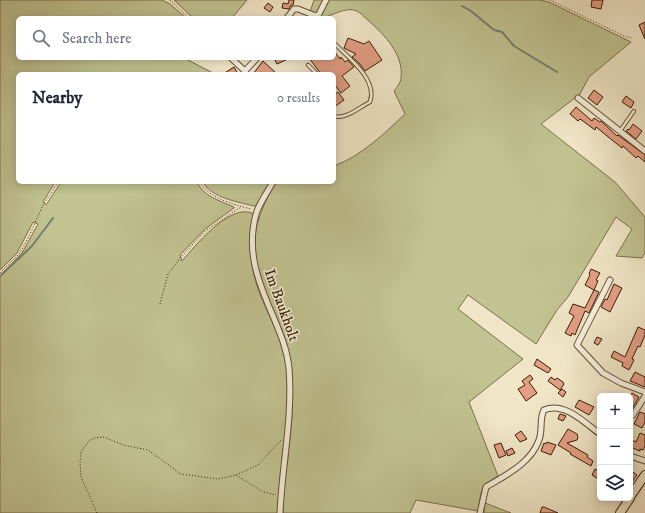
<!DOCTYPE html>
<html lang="en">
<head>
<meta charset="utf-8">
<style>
  body { margin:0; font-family:"IM FELL DW Pica",serif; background:#f6f6f7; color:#1f2937 }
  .controls { position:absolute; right:12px; bottom:12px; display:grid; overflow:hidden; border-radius:6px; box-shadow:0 2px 10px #0003 }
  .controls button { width:36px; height:36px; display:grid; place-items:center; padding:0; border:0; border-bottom:1px solid #e0e1e3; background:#fff; color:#1f2937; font:20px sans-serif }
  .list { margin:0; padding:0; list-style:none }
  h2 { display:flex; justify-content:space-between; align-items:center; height:52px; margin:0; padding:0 16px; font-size:17px }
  h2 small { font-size:13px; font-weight:400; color:#747a83 }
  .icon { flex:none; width:22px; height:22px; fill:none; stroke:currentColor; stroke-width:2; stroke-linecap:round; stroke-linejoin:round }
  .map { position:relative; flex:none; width:645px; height:513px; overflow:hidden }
  .search { position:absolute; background:#fff; box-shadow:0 2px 10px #0003; left:16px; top:16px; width:320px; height:44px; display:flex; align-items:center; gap:10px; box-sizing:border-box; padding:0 14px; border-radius:6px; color:#747a83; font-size:15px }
  .panel { position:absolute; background:#fff; box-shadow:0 2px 10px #0003; left:16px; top:72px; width:320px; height:112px; border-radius:6px }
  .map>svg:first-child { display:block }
  .green { fill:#c1c391; stroke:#7c704a }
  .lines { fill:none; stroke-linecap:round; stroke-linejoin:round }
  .stream { stroke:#737f6e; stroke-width:2 }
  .building { fill:#e49e84; stroke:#381d03 }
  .service-casing { stroke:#664f34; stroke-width:4.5 }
  .minor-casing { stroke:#664f34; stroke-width:7 }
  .primary-casing { stroke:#381d03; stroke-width:10 }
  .path { stroke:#381d03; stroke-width:1; stroke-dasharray:1 2; stroke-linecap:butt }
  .service { stroke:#f5efdb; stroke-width:2.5 }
  .minor { stroke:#f5efdb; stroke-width:5 }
  .primary { stroke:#f0e6c7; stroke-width:8 }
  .labels { text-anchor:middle; stroke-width:3; stroke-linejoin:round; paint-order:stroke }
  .street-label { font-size:15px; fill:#381d03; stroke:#f5efdb }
</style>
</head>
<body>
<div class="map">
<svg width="645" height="513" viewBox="0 0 645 513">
  <rect width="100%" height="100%" fill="#f0e6c7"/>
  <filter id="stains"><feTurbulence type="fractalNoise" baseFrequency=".005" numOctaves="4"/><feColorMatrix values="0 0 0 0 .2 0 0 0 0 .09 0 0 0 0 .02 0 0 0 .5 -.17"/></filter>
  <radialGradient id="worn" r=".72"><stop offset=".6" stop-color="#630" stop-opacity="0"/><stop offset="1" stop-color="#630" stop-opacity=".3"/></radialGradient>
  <!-- green -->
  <g class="green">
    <path d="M0,0H162L170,4L186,18H18V58H184L215,74H18V182H55L43,202L46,205L61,182H197C203,196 220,201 234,207V208L205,229L180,255L182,261C195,246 229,204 252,213L254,216C248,245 250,271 262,299C272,322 285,345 287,370C291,418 279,466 278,513H0V276L22,253L38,224L33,222L17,253L0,270Z"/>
    <polygon points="174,0 247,0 232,18 193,18"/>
    <polygon points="314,0 324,0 317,13 310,12"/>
    <path d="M328,0H540L549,2L631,42L589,77L580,94L541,124L615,182L645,217V253L642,258L616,256L632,229L616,217L568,297L557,310L536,344L468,295L458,309L523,359L469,402L498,476C478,488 482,490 478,511L416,500L410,513H283V496C288,453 297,403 290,360C283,316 247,277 256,230C259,213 268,197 275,182H334V166C361,156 384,134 405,114L394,91C397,87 401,82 401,78C404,54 384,35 369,21C365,18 361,13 357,11C346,6 332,16 322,18L320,17Z"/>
    <path d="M203,182H270L258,205L254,206C239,202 211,198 203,182Z"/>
    <polygon points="485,503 511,513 484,513"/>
  </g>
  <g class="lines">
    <!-- stream -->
    <g class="stream">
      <polyline points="462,6 471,11 494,30 502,32 514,46 557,72"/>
      <polyline points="0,276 32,246 53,218"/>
    </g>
  </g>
  <!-- building -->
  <g class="building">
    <polygon points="289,0 294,0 293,5 291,5 289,9 282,8 283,3 288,4"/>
    <polygon points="592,0 603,0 601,9 591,7"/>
    <polygon points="268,3 273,7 270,12 264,8"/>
    <polygon points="645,22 645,39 639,25"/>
    <polygon points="348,38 364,44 369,41 382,60 365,71 359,63 352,57 356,54 344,48"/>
    <polygon points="334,51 340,59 341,57 345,62 348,60 354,67 342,76 350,86 341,93 334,84 334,74 321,74 309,58 334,58"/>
    <polygon points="274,58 290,58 277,64"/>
    <polygon points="263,61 277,74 253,74"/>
    <polygon points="234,67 238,74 223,74"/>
    <polygon points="594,90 603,97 597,105 588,98"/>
    <polygon points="338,92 344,100 334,107 334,95"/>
    <polygon points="626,96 634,102 631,108 622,102"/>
    <polygon points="576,107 592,121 594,118 600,122 601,121 617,136 618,135 622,138 645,155 645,162 638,156 636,158 623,146 622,148 596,127 595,130 583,121 580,119 578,121 570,114"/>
    <polygon points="633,124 642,131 636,139 626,131 628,129 629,130"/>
    <polygon points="591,269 600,273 596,280 598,281 594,290 585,285 590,275 589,274"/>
    <polygon points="614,284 622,288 610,312 601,307 605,299 607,300"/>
    <polygon points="594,290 599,292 589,313 585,311 575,335 572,333 571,336 565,333 574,316 569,313 573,304 585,308"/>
    <polygon points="638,327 645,330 645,335 640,347 638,346 632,359 634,360 629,370 622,366 623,363 611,357 614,351 625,357"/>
    <polygon points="597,337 602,339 598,345 594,343"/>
    <polygon points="537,359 551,369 548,373 534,365"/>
    <polygon points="635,372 645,377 645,387 630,381"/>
    <polygon points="530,375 533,379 529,382 537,393 526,401 518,389 525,385 522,381"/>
    <polygon points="551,377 555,380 557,378 563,382 564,384 560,390 548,381"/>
    <polygon points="562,389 566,392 563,397 558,393"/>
    <polygon points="632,393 639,397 632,409 630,407 630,397"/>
    <polygon points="579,400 594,407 589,415 575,407"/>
    <polygon points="640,412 645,414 645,422 642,428 634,424"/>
    <polygon points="560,414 566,416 563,421 558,419"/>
    <polygon points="568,429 577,434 578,437 577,440 567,443 588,455 587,457 593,461 591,466 570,454 571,453 558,445"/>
    <polygon points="521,431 527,439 520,442 515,435"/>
    <polygon points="640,433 645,435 645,446 643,450 640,449 640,451 630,447 630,439 636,442"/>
    <polygon points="547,442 556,445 551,455 541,451 544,443 546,444"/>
    <polygon points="501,443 506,455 499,458 494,445"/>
    <polygon points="512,448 515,453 508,456 506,451"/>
    <polygon points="595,469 600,472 600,480 592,475"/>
    <polygon points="630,470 637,475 630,485"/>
    <polygon points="542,507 544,507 558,513 540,513"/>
  </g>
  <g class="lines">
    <defs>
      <g id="service">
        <polyline points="308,65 317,74"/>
        <path d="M334,116C345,120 360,107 370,102C378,80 349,58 335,44"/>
        <polyline points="620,131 634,111"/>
      </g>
      <g id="minor">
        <polyline points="287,18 294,9 298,9 316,16 319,14 326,0"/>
        <polyline points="231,58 245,71 246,74"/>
        <polyline points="245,71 257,58"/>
        <polyline points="578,98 645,151"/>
        <path d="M273,182C268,191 261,201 257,211C245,249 258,282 273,316C280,333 287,349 289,368C293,417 282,465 280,513"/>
        <polyline points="610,280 577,345 603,373 621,383 645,392"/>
        <polyline points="633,415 645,396"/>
        <polyline points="630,456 645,461"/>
        <path d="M480,513L486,487C506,475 531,463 539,440C543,430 539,419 544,410C564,401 585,423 600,434"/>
      </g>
      <g id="primary">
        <polyline points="630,497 645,475"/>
        <polyline points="620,513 630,498"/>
      </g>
    </defs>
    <!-- service casing -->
    <use href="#service" class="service-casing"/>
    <!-- minor casing -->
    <use href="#minor" class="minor-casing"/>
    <!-- primary casing -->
    <use href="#primary" class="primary-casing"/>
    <!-- path -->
    <g class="path">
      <polyline points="170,0 189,18"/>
      <polyline points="550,0 624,36 632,38"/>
      <path d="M200,182C208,198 235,205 251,209"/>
      <polyline points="0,273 20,253 30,234 42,207 58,182"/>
      <polyline points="160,304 168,274 182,256 204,232 241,207"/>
      <polyline points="236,475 263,492 276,495"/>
      <polyline points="97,513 81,477 80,463 81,452 89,441 94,438 104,437 123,445 148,450 181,474 218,479 236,475 258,465 281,440"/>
    </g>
    <!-- service -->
    <use href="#service" class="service"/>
    <!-- minor -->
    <use href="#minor" class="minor"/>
    <!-- primary -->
    <use href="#primary" class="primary"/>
  </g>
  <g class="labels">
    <!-- street labels -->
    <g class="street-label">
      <text transform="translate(282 305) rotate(70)" y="5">Im Baukholt</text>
    </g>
  </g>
  <rect width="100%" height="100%" filter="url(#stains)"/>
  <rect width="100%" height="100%" fill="url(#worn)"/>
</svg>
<div class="controls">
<button>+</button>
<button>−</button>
<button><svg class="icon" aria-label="layers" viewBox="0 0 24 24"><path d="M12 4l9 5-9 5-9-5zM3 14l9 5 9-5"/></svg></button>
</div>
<div class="search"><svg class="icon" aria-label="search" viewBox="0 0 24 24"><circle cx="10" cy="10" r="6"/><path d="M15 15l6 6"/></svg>Search here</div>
<section class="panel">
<h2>Nearby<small>0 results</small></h2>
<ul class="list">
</ul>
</section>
</div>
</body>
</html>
